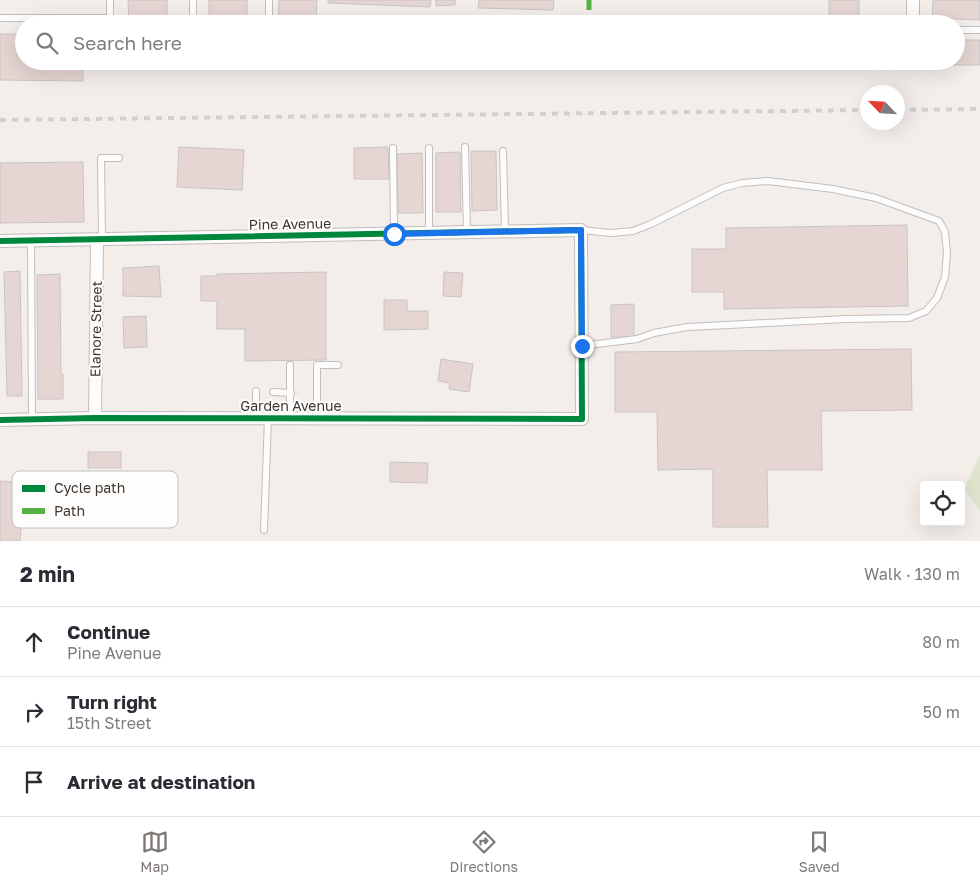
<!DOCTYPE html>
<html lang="en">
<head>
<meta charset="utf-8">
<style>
  body { margin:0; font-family:"Golos Text",sans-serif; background:#f2f2f3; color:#2b2b33 }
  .controls { position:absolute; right:15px; bottom:15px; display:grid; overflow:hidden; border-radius:5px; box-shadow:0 5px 20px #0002 }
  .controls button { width:45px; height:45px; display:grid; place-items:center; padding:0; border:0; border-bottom:1px solid #e1e1e2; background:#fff; color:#2b2b33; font:25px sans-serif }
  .compass { position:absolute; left:860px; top:85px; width:45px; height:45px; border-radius:50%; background:#fff; box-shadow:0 5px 20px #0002; rotate:295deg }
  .stop { position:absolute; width:15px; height:15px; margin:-11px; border:4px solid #1a73e8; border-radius:50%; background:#fff }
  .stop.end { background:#1a73e8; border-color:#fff; box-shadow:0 1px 5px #0008 }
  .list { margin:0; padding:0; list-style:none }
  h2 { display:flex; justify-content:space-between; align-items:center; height:65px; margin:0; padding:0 20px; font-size:21px }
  h2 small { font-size:16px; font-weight:400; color:#7c7c81 }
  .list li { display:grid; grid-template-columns:32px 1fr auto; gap:15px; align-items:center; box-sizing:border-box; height:70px; padding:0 20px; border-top:1px solid #e1e1e2 }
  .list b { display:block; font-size:19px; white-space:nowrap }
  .list p { margin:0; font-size:16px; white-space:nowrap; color:#7c7c81 }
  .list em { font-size:16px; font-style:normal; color:#7c7c81 }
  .icon { flex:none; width:28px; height:28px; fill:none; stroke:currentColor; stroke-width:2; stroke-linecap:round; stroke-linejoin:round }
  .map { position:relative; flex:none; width:980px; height:541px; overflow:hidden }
  .search { position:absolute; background:#fff; box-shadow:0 5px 20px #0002; left:15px; right:15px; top:15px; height:55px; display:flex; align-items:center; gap:12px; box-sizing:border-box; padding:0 18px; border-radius:28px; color:#7c7c81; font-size:19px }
  .sheet { height:275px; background:#fff }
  nav { display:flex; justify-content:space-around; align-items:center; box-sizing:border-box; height:70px; border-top:1px solid #e1e1e2; background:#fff; font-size:14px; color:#7c7c81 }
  nav a { display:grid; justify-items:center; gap:2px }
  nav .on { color:#7c7774 }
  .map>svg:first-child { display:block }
  .green { fill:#dfe5cd }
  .building { fill:#e5d5d3; stroke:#c9c4c2 }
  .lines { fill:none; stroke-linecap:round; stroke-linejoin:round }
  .lane-casing { stroke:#c2bebb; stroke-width:8 }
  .street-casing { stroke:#c2bebb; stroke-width:14 }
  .lane { stroke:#fdfcfc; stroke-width:6 }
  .street { stroke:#fdfcfc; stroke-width:12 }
  .rail { stroke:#d2d0cf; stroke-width:4; stroke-dasharray:6 6; stroke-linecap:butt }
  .quiet { stroke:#57b246; stroke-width:5; stroke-dasharray:10 5; stroke-linecap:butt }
  .cycleway-casing { stroke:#fffdfb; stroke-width:9 }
  .cycleway { stroke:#00873e; stroke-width:6 }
  .route { stroke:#1a73e8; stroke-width:6 }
  .labels { text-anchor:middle; stroke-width:4; stroke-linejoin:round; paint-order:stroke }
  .street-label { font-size:14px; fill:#3b3734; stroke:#fffdfb }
  .key { fill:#fffdfb; stroke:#c4c2bf; stroke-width:1 }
  .key-label { font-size:14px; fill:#3b3734 }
</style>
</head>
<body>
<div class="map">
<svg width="980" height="541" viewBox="0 0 980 541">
  <rect width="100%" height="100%" fill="#f4eeeb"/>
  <!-- green -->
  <polygon class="green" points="980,455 980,511 964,489"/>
  <!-- building -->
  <g class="building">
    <polygon points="128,0 167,0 167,24 129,24"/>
    <rect x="209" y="0" width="38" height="24"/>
    <polygon points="279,0 317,0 316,24 278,24"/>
    <polygon points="328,0 431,0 430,7 328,3"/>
    <polygon points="436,0 455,0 455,5 436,6"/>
    <polygon points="479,0 554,0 553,10 478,8"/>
    <rect x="829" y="0" width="30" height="24"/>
    <polygon points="933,0 980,0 980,20 932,18"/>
    <polygon points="0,34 24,34 24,61 83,61 83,81 0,80"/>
    <polygon points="956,40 980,40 980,65 932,65 932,61 956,61"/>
    <polygon points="179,147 244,150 242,190 177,187"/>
    <polygon points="388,147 389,179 354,179 354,148"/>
    <polygon points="471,151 496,151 497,210 472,211"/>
    <polygon points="460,152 461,212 436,212 436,153"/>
    <polygon points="422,153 423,213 398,213 397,154"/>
    <polygon points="83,162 84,222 0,223 0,163"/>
    <polygon points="907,225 908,306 724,309 724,292 692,292 692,249 726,249 726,228"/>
    <polygon points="159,266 161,297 123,296 123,268"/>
    <polygon points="20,271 22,396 7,396 4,272"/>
    <polygon points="326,272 326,360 245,361 245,329 217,329 217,301 201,301 201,276 217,276 217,274"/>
    <polygon points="444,272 463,273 461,297 443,296"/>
    <polygon points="60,274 61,374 63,374 63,399 38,399 37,275"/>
    <polygon points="384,300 407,300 407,311 428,311 428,329 384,330"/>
    <polygon points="634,304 634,337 611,337 611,305"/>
    <polygon points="146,316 147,347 124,348 123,317"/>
    <polygon points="911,349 912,410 821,411 822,470 767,470 768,527 713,527 713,469 658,470 657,412 615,412 615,352"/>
    <polygon points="441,359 473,364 469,392 449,389 450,383 438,381"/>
    <rect x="88" y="452" width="33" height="16"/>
    <polygon points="390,462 428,463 427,483 390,482"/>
    <polygon points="0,481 25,483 20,541 0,541"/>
  </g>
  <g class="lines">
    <defs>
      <g id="lane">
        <polyline points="110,0 110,24"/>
        <polyline points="269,0 269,24"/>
        <polyline points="0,18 110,18"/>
        <polyline points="193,24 193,0"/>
        <polyline points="956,30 980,30"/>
        <polyline points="465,147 467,233"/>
        <polyline points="393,148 394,234"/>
        <polyline points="429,148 429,233"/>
        <polyline points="503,151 505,232"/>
        <polyline points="581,230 611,233 633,231 651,224 723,188 742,183 768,181 833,189 876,198 939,221 945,232 947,253 945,277 937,298 926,311 909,318 846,319 687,327 654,333 637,339 581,346"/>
        <polyline points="102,240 101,158 119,158"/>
        <polyline points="31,241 32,420"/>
        <polyline points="290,365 290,418"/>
        <polyline points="273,392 291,393"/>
        <polyline points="256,418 256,391"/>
        <polyline points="317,418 317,365 338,365"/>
        <polyline points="264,530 268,418"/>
      </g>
      <g id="street">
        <polyline points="913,0 913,24"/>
        <polyline points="0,241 581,230 582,419 95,418 0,420"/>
        <polyline points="95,418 97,240"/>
      </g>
    </defs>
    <!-- lane casing -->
    <use href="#lane" class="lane-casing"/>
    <!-- street casing -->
    <use href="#street" class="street-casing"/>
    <!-- lane -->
    <use href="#lane" class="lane"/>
    <!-- street -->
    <use href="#street" class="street"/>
    <!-- rail -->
    <g class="rail">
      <polyline points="898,110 980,109"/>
      <polyline points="0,120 868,110"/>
    </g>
    <!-- quiet -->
    <polyline class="quiet" points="589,0 589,24"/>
    <defs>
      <polyline id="cycleway" points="0,241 581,230 582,419 95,418 0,420"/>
    </defs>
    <!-- cycleway casing -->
    <use href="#cycleway" class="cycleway-casing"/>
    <!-- cycleway -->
    <use href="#cycleway" class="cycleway"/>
  </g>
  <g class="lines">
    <!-- route -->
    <polyline class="route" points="394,234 581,230 582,346"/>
  </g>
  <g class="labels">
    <!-- street labels -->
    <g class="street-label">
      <text transform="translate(290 224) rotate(-1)" y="5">Pine Avenue</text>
      <text transform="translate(96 329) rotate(-89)" y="5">Elanore Street</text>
      <text x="291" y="411">Garden Avenue</text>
    </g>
  </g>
  <!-- legend -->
  <rect x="12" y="471" width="166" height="57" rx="8" class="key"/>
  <rect x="22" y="485" width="23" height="7" fill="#00873e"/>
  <rect x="22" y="508" width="23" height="6" fill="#57b246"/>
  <g class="key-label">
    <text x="54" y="493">Cycle path</text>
    <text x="54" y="516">Path</text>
  </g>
</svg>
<div class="controls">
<button><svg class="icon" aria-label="locate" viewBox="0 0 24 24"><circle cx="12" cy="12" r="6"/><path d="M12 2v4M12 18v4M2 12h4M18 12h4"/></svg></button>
</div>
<svg class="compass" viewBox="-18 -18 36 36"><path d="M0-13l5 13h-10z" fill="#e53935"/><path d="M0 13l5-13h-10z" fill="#7c7c81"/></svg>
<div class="stop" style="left:394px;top:234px"></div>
<div class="stop end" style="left:582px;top:346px"></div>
<div class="search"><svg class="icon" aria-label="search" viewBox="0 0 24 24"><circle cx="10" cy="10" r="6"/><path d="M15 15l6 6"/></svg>Search here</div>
</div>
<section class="sheet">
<h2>2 min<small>Walk · 130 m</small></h2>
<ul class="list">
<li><svg class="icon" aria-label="ahead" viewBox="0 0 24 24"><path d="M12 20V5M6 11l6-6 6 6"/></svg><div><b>Continue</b><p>Pine Avenue</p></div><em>80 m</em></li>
<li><svg class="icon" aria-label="right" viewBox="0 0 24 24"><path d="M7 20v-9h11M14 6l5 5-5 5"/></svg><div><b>Turn right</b><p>15th Street</p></div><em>50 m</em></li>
<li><svg class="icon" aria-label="arrive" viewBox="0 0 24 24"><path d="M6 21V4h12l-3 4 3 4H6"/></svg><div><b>Arrive at destination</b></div></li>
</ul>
</section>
<nav>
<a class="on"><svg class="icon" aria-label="map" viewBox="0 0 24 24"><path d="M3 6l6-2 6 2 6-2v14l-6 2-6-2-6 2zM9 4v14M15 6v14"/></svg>Map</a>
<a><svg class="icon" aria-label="directions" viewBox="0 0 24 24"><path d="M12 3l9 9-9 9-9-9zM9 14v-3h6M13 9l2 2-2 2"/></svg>Directions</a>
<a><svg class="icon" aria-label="saved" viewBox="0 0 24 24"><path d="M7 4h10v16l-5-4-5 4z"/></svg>Saved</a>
</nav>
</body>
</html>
